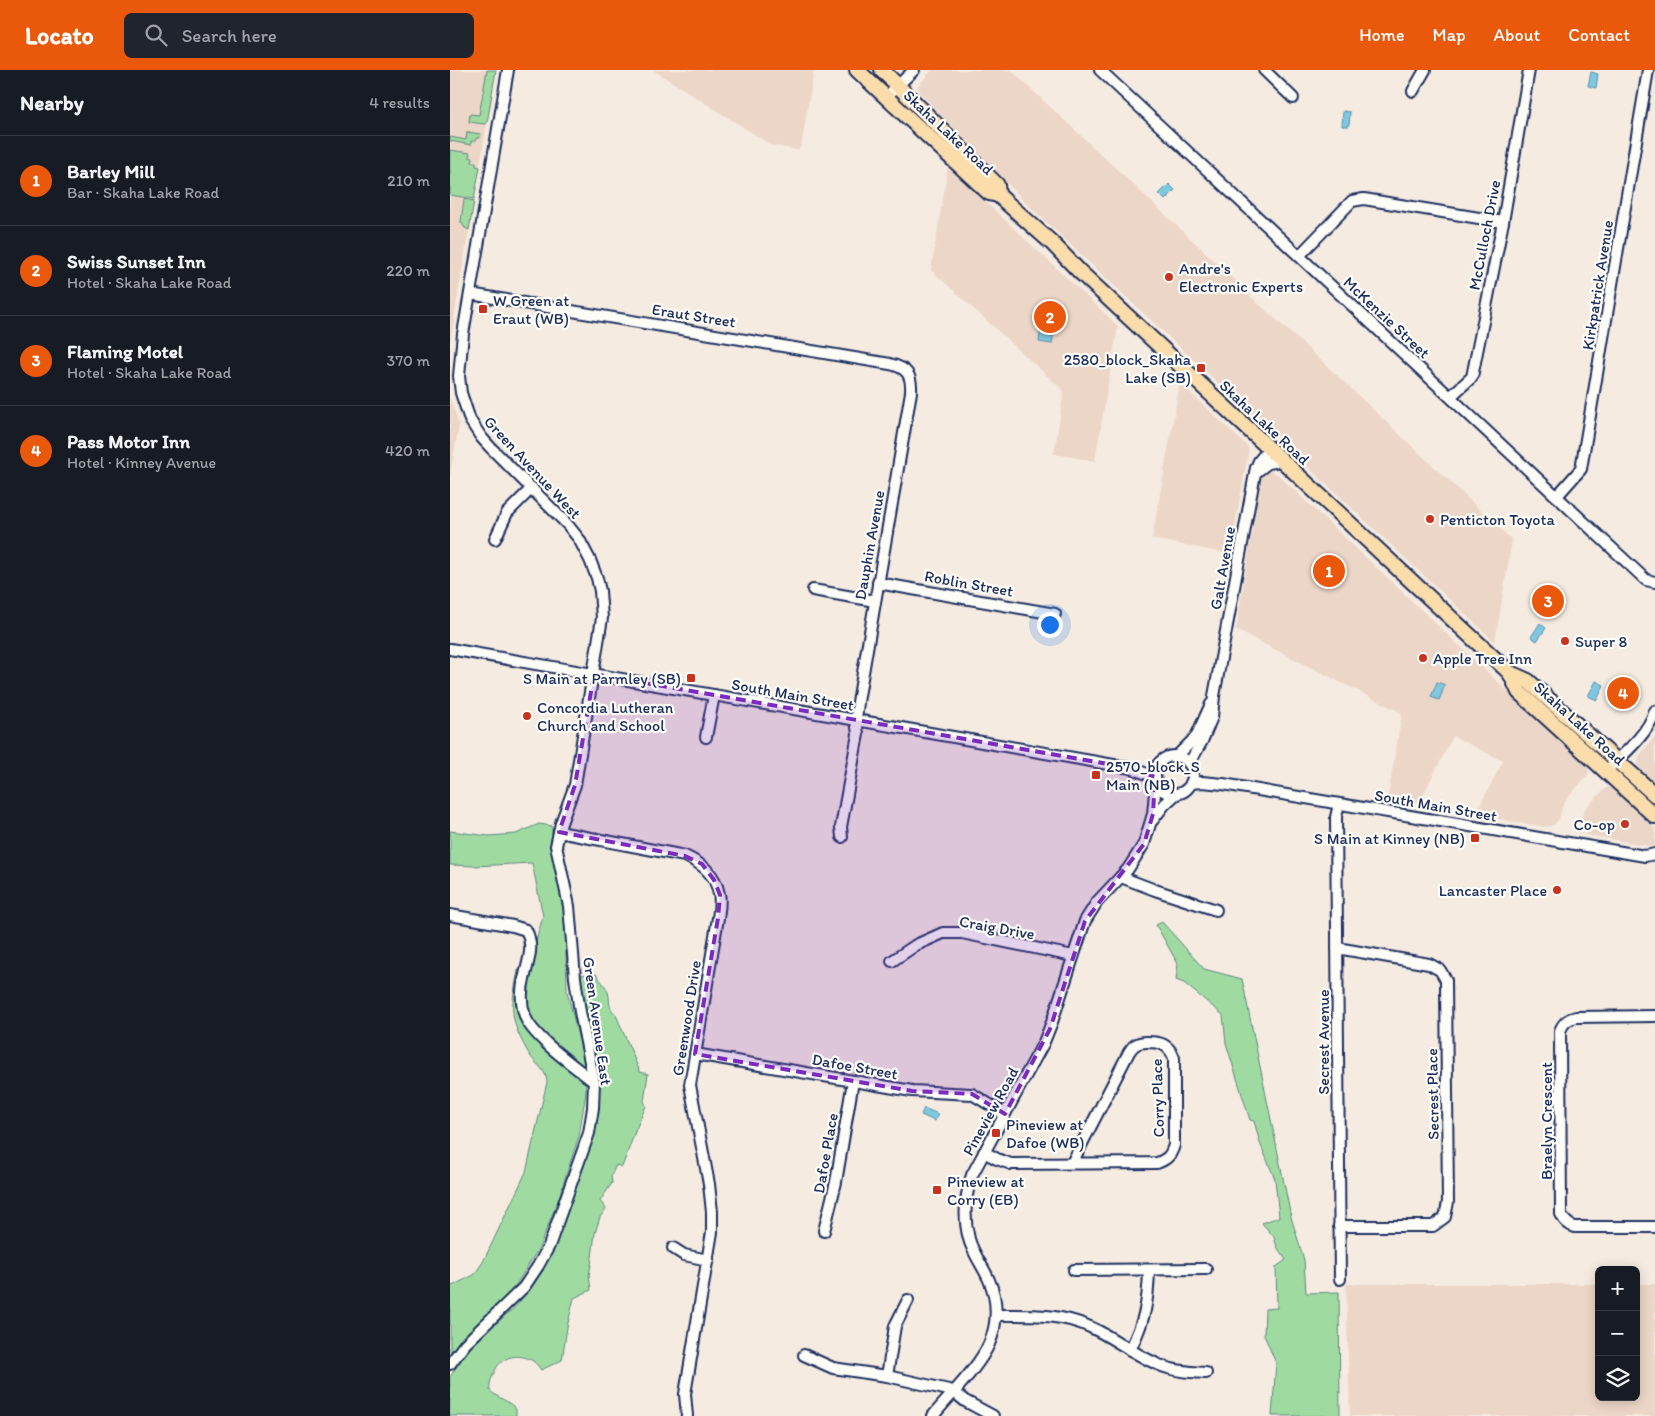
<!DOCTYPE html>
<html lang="en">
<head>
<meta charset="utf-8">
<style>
  body { margin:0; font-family:Itim,sans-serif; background:#20242c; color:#f1f3f6 }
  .controls { position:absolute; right:15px; bottom:15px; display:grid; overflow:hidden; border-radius:8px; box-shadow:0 2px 12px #0003 }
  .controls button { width:45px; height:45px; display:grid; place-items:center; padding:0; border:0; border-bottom:1px solid #363941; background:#171b24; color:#f1f3f6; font:25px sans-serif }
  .you { position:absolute; left:599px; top:554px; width:18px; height:18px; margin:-12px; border:4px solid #fff; border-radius:50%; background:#1a73e8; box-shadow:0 0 0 8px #1a73e833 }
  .badge { display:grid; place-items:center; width:32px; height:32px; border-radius:50%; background:#ea580c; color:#fff; font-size:16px; font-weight:700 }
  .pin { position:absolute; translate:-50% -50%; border:2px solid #fff; box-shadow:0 1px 5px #0006 }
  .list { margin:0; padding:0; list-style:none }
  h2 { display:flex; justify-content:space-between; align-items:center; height:65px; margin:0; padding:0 20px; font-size:21px }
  h2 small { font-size:16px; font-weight:400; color:#9ea1a6 }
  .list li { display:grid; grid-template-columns:32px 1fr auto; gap:15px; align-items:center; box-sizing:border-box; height:90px; padding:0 20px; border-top:1px solid #363941 }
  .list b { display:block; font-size:19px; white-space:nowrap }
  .list p { margin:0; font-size:16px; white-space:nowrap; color:#9ea1a6 }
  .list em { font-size:16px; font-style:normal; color:#9ea1a6 }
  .icon { flex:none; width:28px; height:28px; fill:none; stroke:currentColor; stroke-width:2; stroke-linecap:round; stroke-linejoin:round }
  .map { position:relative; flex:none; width:1205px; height:1346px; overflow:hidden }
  header { display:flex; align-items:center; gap:30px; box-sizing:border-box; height:70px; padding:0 25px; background:#ea580c; color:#fff }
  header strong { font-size:24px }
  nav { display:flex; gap:28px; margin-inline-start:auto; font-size:18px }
  .search { width:350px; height:45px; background:#20242c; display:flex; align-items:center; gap:12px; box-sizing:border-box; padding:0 18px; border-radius:8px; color:#9ea1a6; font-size:19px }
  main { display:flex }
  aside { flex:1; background:#171b24 }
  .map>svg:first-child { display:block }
  .built { fill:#ecd6c7 }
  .green { fill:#9fdba1; stroke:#5d8580 }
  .water { fill:#7fc9e0; stroke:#578bac }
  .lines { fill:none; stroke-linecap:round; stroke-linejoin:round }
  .minor-casing { stroke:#1b2f5e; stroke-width:14 }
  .major-casing { stroke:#1b2f5e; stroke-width:18 }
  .minor { stroke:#fdfcf7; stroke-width:10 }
  .major { stroke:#fbdcab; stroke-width:14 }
  .marked { fill:#7b2cbf; fill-opacity:0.2; stroke:#7b2cbf; stroke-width:4; stroke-dasharray:10 6; stroke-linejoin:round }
  .poi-dot { fill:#c8321e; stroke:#fdfcf7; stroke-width:2 }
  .labels { text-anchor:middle; stroke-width:4.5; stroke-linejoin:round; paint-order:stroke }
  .street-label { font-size:16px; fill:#1b2f5e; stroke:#fdfcf7 }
  .poi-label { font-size:16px; fill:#1b2f5e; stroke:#fdfcf7; text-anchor:start }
</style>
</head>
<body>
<header>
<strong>Locato</strong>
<div class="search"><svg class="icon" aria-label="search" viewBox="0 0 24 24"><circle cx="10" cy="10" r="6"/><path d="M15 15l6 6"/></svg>Search here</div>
<nav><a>Home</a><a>Map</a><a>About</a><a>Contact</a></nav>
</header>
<main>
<aside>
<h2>Nearby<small>4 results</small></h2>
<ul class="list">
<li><span class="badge">1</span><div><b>Barley Mill</b><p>Bar · Skaha Lake Road</p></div><em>210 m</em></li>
<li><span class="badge">2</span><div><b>Swiss Sunset Inn</b><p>Hotel · Skaha Lake Road</p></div><em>220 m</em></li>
<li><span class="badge">3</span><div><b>Flaming Motel</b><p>Hotel · Skaha Lake Road</p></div><em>370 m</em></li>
<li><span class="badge">4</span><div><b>Pass Motor Inn</b><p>Hotel · Kinney Avenue</p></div><em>420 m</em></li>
</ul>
</aside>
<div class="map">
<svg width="1205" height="1346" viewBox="0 0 1205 1346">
  <rect width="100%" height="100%" fill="#f5ebe1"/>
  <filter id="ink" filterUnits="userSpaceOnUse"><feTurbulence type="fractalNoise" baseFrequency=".02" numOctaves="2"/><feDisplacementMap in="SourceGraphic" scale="10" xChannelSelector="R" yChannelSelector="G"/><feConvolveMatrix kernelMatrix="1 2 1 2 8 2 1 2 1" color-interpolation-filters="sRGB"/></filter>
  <g filter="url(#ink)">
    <!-- built -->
    <g class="built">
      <polygon points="0,0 46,0 0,272"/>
      <polygon points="203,0 364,0 351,76 348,80 321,75"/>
      <polygon points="482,0 561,0 790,215 792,219 863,283 1062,470 1045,572 578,135 470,23 468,16"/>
      <polygon points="498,97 668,256 645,391 604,384 614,321 481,200"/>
      <polygon points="730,313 798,377 798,383 780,484 702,469"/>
      <polygon points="0,328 9,355 0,406"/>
      <polygon points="822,401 823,403 827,404 1138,697 1139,703 1116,730 1112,737 1109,749 1104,755 1095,757 1026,745 1026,743 1053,691 1003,666 969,733 938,727 952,643 786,560 811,408 816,403"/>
      <polygon points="1205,666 1205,713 1187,696 1190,685"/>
      <polygon points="1157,717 1163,719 1205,759 1205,777 1136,765 1130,761 1129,754 1135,739"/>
      <polygon points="896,1214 1149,1214 1149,1327 1186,1327 1186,1214 1205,1214 1205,1346 900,1346"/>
    </g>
    <!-- green -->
    <g class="green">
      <polygon points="37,0 46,0 37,53 34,54 19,52 20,44 29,45"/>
      <polygon points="17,62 31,64 30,68 26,68 26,71 21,71 21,75 0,71 0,67 16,70"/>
      <polygon points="0,80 20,83 19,87 23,88 22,92 26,92 26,96 30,97 24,129 0,125"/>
      <polygon points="14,129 24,131 19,160 15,158 11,152"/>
      <path d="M89,754L102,756V785L115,844L117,921L135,995L136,1022L129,1066L107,1133L89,1178L57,1229L0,1288V1217L24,1205L33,1192L76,1102L97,1012C96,1000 88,996 81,987C77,981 74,975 71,969C58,942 63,929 68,900L78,901L93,846L82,793L25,796L0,795V761L39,766L66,764Z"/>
      <polygon points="712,852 754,899 792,909 841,1147 854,1190 856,1223 889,1222 890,1346 822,1346 826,1293 814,1265 815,1239 827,1238 826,1197 836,1190 827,1177 824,1167 812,1153 829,1147 825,1109 810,1073 804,1051 800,1050 776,973 773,945 734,913 726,910 728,894 706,855"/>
      <path d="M146,904C149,909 156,916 158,922C161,933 157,936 166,945L190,1002L198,1004L194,1031L196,1036L186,1059L172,1097L166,1095L161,1106L162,1113L150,1131L156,1139L150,1147L145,1163L141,1195L139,1205L141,1220L124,1228L117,1257L112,1290L91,1300C89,1297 86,1293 83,1291C68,1282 50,1286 44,1303C41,1309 39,1314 40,1321C48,1328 59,1331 66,1339V1346H0V1307L12,1288L28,1269L64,1238L71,1230L87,1206L144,1063L148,1040L149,1007L147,991L135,944L130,905Z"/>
    </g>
    <!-- water -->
    <g class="water">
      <polygon points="1141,2 1148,4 1146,18 1138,16"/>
      <polygon points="893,41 900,42 899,56 892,56"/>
      <polygon points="719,114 725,120 715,130 709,124"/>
      <polygon points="592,249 605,252 602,274 589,272"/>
      <polygon points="1090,553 1096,558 1087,571 1081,567"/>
      <polygon points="1146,611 1154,615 1147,630 1138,626"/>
      <polygon points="987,612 995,615 989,630 981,627"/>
      <polygon points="474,1038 488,1044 485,1051 471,1045"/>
    </g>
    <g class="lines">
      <defs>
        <g id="minor">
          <polyline points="650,0 1196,510 1205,512"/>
          <polyline points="814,0 843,28"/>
          <polyline points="963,21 975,0"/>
          <polyline points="436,27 464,0"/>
          <polyline points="849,186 902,131 914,129 1053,152"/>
          <path d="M20,224L440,294C457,298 462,305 461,322L408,632L406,650L408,664L391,757L392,767"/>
          <polyline points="1001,326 1022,307 1053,152 1079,0"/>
          <polyline points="805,403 818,393 831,391"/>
          <polyline points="1107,426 1131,399 1198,0"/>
          <polyline points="45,469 57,443 82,418"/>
          <polyline points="428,513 605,544"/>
          <polyline points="363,520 425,531"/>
          <polyline points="0,579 681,698 705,707"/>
          <polyline points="256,667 264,625"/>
          <polyline points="727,686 746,667 761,634"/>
          <circle cx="724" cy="705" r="19"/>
          <polyline points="739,694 752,671 762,647 764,626 806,398 809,391 819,379"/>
          <path d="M1156,701C1174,684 1198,664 1205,641"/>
          <polyline points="741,713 752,712 773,714 1195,786 1205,784"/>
          <polyline points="889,734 886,747 890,1209"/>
          <polyline points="702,751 715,734 726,724"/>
          <path d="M109,762L235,786C252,794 265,803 269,824C271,831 269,841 268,848L240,1015L259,1114L262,1142V1162L235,1324L237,1346"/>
          <polyline points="671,807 705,820 766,840"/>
          <path d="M0,845L63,856L76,860C84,876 79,888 75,905C71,919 70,932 75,946C81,966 127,998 144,1012"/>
          <polyline points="887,878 979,894 990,900 996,910 998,1132 995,1147 983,1156 889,1156"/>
          <polyline points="442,891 466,875 493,863 512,863 623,886"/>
          <path d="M1205,946L1126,947C1117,949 1113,953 1110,961L1111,1144C1114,1151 1118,1155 1125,1157H1205"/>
          <polyline points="245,984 462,1021 522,1024 555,1044"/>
          <path d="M534,1082L547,1089L561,1094L707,1093C718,1089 721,1085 724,1075V988C719,974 710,972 697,972C693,972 688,973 685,975C682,977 681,979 679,982L622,1093"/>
          <polyline points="374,1161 386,1112 403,1011"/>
          <polyline points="223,1178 234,1185 258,1190"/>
          <polyline points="624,1200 756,1199"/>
          <path d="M546,1245C578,1245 610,1243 640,1257C663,1267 683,1284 707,1294C722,1301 739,1302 756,1303"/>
          <path d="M680,1280C695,1249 698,1234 699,1200"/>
          <polyline points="354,1285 383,1298 437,1306 503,1321 515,1331 543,1346"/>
          <polyline points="0,1294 15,1274 74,1217 88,1196 99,1176 139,1063 143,1038 144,1012 130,942 125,908 119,836 106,776 111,753 125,715 152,548 150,521 147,508 140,490 129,469 117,454 40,377 31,367 20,350 11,323 9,306 13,264 58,0"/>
          <polyline points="437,1306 445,1256 458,1230"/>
          <path d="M483,1346C500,1325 529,1297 539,1274C548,1254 548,1230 539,1210C533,1196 523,1184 519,1169C513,1147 515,1126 522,1105L594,972L602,952L635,851L647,832L678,799L694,774L703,744L706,712"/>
        </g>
        <g id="major">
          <polyline points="407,0 539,123 548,125 602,173 629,201 1060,603 1078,611 1205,725"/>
          <polyline points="432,0 547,115 548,125"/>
          <polyline points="1060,603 1069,622 1205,746"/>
        </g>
      </defs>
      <!-- minor casing -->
      <use href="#minor" class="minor-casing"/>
      <!-- major casing -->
      <use href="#major" class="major-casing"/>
      <!-- minor -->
      <use href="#minor" class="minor"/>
      <!-- major -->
      <use href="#major" class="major"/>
    </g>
  </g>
  <!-- marked area -->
  <path class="marked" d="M144,604L681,698L705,707L703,744L694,774L635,851L600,959L555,1044L522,1024L462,1021L245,984L268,848L270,825L264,810L252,794L235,786L109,762L125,715Z"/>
  <!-- markers -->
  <g class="poi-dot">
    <circle cx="719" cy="207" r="5"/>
    <rect x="28" y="234" width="10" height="10" rx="2.5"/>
    <rect x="746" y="293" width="10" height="10" rx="2.5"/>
    <circle cx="980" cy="449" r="5"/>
    <circle cx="1115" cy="571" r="5"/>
    <circle cx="973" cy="588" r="5"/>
    <rect x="236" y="603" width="10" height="10" rx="2.5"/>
    <circle cx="77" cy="646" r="5"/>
    <rect x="641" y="700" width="10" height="10" rx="2.5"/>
    <circle cx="1175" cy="754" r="5"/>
    <rect x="1020" y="763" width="10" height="10" rx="2.5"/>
    <circle cx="1107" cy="820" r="5"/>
    <rect x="541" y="1058" width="10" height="10" rx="2.5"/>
    <rect x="482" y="1115" width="10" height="10" rx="2.5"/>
  </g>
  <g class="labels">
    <!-- street labels -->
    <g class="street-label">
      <text transform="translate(499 62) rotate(43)" y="6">Skaha Lake Road</text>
      <text transform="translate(1034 165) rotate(-79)" y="6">McCulloch Drive</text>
      <text transform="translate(1147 215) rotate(-81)" y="6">Kirkpatrick Avenue</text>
      <text transform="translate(244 245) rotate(9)" y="6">Eraut Street</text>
      <text transform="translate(937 247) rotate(43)" y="6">McKenzie Street</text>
      <text transform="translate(815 352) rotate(43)" y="6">Skaha Lake Road</text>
      <text transform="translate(83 397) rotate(47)" y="6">Green Avenue West</text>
      <text transform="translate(419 475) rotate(-80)" y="6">Dauphin Avenue</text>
      <text transform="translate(772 498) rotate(-80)" y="6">Galt Avenue</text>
      <text transform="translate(519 513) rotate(10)" y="6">Roblin Street</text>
      <text transform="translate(343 624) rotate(10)" y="6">South Main Street</text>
      <text transform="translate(1130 653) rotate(42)" y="6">Skaha Lake Road</text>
      <text transform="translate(986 735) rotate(10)" y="6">South Main Street</text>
      <text transform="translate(547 857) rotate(10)" y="6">Craig Drive</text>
      <text transform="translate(236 948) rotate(-81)" y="6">Greenwood Drive</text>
      <text transform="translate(148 951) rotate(82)" y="6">Green Avenue East</text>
      <text transform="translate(873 972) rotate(-90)" y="6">Secrest Avenue</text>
      <text transform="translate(405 996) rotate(10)" y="6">Dafoe Street</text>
      <text transform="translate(982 1024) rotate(-91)" y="6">Secrest Place</text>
      <text transform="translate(707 1028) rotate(-92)" y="6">Corry Place</text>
      <text transform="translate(540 1041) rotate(-61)" y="6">Pineview Road</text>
      <text transform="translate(1096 1051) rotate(-90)" y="6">Braelyn Crescent</text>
      <text transform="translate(375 1083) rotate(-80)" y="6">Dafoe Place</text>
    </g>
    <!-- poi labels -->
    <g class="poi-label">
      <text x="729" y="204">Andre's<tspan x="729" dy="18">Electronic Experts</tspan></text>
      <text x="43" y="236">W Green at<tspan x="43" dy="18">Eraut (WB)</tspan></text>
      <text x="741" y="295" text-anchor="end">2580_block_Skaha<tspan x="741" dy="18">Lake (SB)</tspan></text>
      <text x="990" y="455">Penticton Toyota</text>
      <text x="1125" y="577">Super 8</text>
      <text x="983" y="594">Apple Tree Inn</text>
      <text x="231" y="614" text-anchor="end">S Main at Parmley (SB)</text>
      <text x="87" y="643">Concordia Lutheran<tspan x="87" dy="18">Church and School</tspan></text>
      <text x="656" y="702">2570_block_S<tspan x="656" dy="18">Main (NB)</tspan></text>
      <text x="1165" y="760" text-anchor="end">Co-op</text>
      <text x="1015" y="774" text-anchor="end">S Main at Kinney (NB)</text>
      <text x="1097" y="826" text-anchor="end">Lancaster Place</text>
      <text x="556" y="1060">Pineview at<tspan x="556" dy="18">Dafoe (WB)</tspan></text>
      <text x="497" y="1117">Pineview at<tspan x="497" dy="18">Corry (EB)</tspan></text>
    </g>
  </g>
</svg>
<div class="controls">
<button>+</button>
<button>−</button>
<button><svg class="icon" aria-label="layers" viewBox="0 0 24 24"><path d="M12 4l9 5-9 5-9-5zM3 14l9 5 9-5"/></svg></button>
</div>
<div class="you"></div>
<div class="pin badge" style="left:879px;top:501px">1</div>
<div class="pin badge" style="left:600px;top:247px">2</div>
<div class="pin badge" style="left:1098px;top:531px">3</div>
<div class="pin badge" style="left:1173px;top:623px">4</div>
</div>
</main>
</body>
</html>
